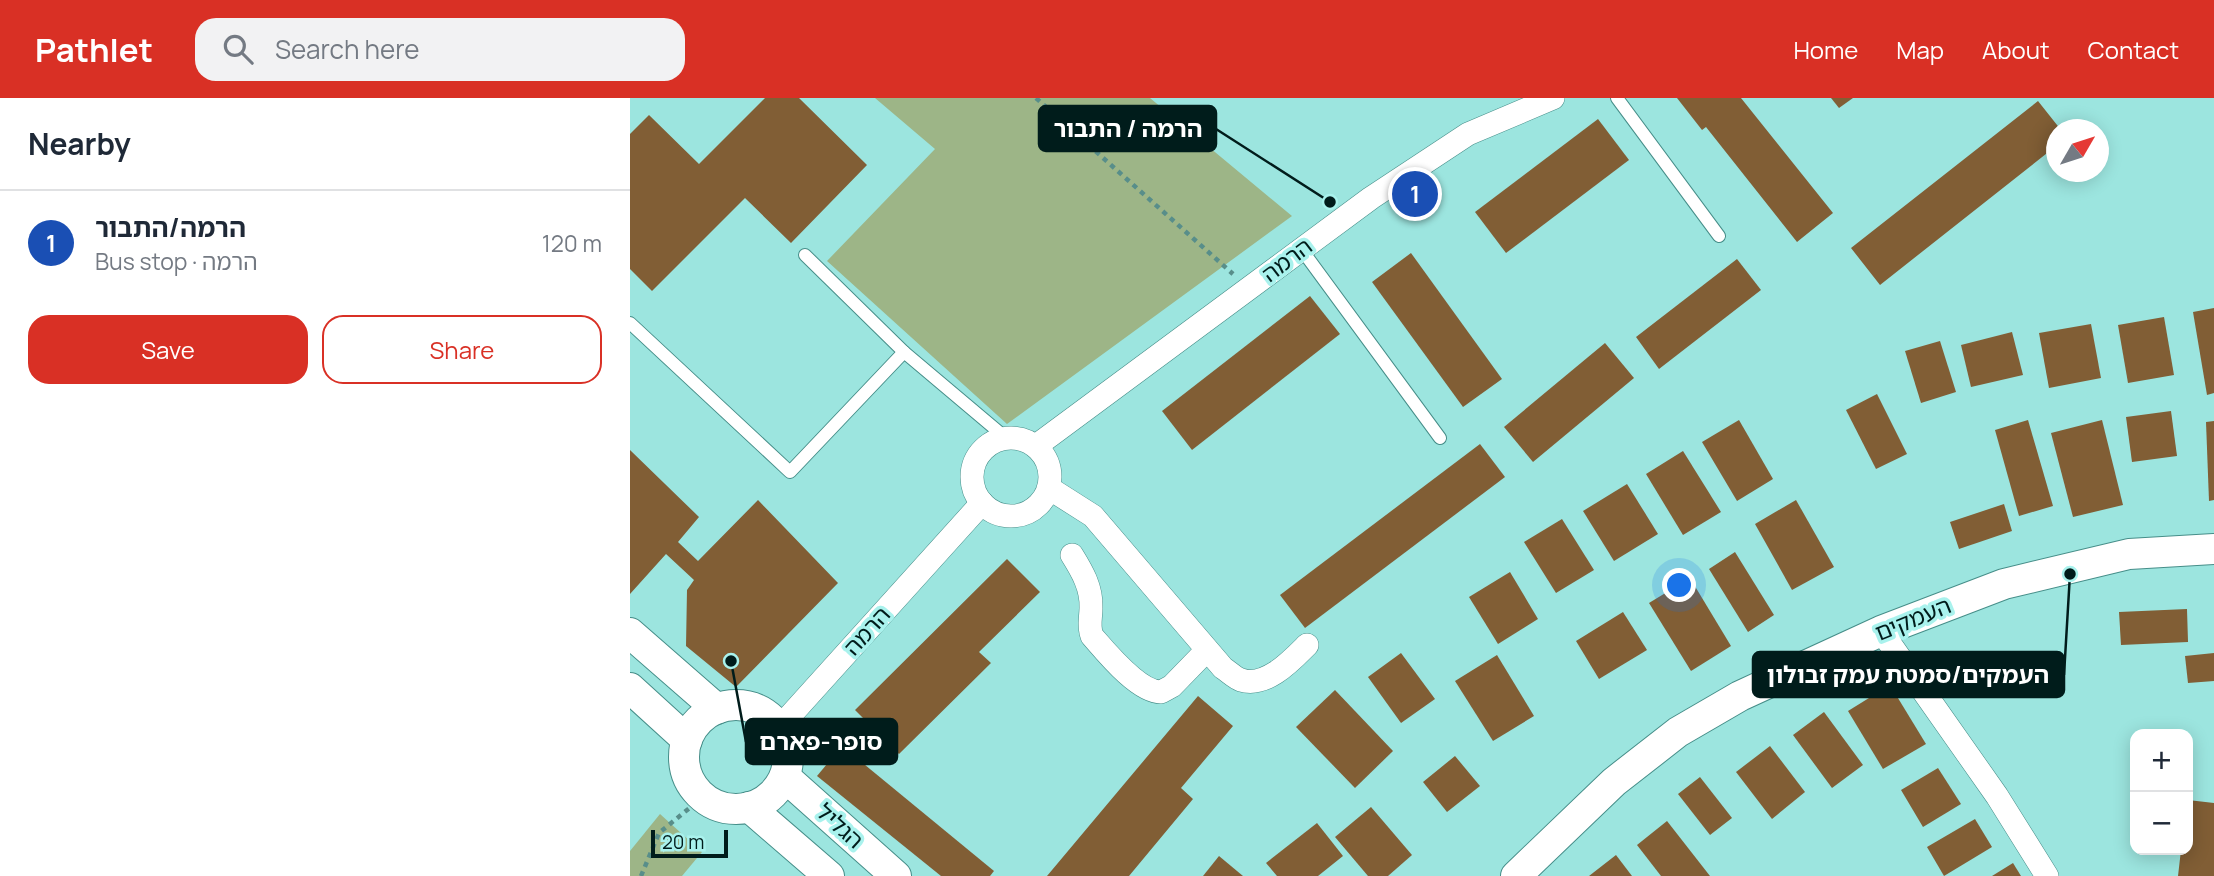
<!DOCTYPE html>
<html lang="en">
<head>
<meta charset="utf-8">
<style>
  body { margin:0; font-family:Manrope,"Noto Sans Hebrew",sans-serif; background:#f2f2f3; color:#1f2937 }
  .controls { position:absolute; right:21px; bottom:21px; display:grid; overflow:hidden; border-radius:14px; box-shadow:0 4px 18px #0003 }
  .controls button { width:63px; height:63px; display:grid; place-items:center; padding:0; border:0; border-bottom:2px solid #e0e1e3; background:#fff; color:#1f2937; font:35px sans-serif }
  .compass { position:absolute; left:1416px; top:21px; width:63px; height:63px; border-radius:50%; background:#fff; box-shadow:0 4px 18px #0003; rotate:51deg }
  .scale { position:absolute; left:21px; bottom:18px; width:77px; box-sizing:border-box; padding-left:7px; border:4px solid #001c1b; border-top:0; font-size:19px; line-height:24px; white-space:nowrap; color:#001c1b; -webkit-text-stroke:5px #a9f2ed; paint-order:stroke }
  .you { position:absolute; left:1050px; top:488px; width:24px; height:24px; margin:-18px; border:5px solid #fff; border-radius:50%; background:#1a73e8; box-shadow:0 0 0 10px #1a73e833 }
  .badge { display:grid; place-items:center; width:46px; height:46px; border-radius:50%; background:#d93025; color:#fff; font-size:23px; font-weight:700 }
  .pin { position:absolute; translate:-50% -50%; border:4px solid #fff; box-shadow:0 2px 7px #0006 }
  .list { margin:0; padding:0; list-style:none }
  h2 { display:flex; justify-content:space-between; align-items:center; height:91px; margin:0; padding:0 28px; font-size:30px }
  h2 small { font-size:23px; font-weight:400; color:#747a83 }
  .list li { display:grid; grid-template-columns:46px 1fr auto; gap:21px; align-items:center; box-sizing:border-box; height:105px; padding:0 28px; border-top:2px solid #e0e1e3 }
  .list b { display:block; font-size:26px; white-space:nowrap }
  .list p { margin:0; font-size:23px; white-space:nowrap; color:#747a83 }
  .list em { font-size:23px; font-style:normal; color:#747a83 }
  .actions { display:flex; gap:14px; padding:21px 28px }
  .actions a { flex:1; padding:16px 0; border:2px solid #d93025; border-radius:21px; text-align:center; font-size:24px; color:#d93025 }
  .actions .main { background:#d93025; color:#fff }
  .icon { flex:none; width:38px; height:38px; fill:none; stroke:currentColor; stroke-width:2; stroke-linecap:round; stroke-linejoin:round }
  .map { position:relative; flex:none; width:1584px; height:778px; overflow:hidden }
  header { display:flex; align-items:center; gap:42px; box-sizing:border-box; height:98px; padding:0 35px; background:#d93025; color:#fff }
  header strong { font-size:33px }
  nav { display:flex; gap:38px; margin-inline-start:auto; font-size:24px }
  .search { width:490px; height:63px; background:#f2f2f3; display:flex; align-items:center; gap:18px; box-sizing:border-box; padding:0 24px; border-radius:21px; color:#747a83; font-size:26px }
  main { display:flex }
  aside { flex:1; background:#fff }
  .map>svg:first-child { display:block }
  .green { fill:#9db587 }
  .building { fill:#815e35 }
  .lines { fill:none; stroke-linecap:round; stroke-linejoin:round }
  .service-casing { stroke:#468e89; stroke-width:14 }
  .minor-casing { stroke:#468e89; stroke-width:24 }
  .tertiary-casing { stroke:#468e89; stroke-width:32 }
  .path { stroke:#588e8a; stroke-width:4.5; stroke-dasharray:5 5; stroke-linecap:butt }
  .service { stroke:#fff; stroke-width:12 }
  .minor { stroke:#fff; stroke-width:23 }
  .tertiary { stroke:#fff; stroke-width:30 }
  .labels { text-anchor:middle; stroke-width:7; stroke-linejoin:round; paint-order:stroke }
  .street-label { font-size:23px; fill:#001c1b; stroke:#a9f2ed }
  .leader { fill:none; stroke:#001c1b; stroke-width:2.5 }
  .callout-dot { fill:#001c1b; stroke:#a9f2ed; stroke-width:2.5 }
  .callout { fill:#001c1b; stroke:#001c1b; stroke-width:2.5 }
  .callout-label { font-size:24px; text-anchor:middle; font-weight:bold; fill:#fff }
</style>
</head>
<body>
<header>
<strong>Pathlet</strong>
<div class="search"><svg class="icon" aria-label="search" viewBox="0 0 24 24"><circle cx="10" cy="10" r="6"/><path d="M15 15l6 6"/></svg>Search here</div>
<nav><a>Home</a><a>Map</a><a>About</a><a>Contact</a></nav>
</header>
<main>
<aside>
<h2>Nearby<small></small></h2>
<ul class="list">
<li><span class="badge" style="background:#1a4fb4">1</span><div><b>הרמה/התבור</b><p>Bus stop · הרמה</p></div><em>120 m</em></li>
</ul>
<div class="actions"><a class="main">Save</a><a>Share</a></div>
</aside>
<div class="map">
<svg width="1584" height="778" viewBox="0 0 1584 778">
  <rect width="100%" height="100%" fill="#9ce5df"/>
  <!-- green -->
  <g class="green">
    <polygon points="245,0 520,0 662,118 377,326 197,163 305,51"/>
    <polygon points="30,716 72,754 52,778 0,778 0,753"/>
  </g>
  <!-- building -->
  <g class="building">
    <polygon points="135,0 169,0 237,67 161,145 115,100 22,193 0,171 0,36 19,17 69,66"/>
    <polygon points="1047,0 1111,0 1203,115 1167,144 1076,29 1072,32"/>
    <polygon points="1201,0 1223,0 1209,10"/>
    <polygon points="1408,3 1431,32 1426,32 1426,48 1250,187 1221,150"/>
    <polygon points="968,21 999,62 876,155 845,114"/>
    <polygon points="781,155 872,281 833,309 742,184"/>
    <polygon points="1107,161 1131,192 1029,271 1006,239"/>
    <polygon points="680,198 710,236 562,352 532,313"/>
    <polygon points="1584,210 1584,295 1577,297 1563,214"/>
    <polygon points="1534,219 1544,277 1498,285 1488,227"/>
    <polygon points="1461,226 1471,280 1419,290 1409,235"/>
    <polygon points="1382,234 1393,277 1341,289 1331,247"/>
    <polygon points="1310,243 1326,294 1291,305 1275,253"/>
    <polygon points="975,245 1004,280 903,364 874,329"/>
    <polygon points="1247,296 1277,356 1246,371 1216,312"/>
    <polygon points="1541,313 1547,358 1502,364 1496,319"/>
    <polygon points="1109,322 1143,381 1107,403 1072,344"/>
    <polygon points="1398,322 1423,408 1389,418 1365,332"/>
    <polygon points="1472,322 1493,407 1443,419 1421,335"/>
    <polygon points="1584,323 1584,402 1579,403 1576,324"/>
    <polygon points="850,346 875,379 675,530 650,497"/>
    <polygon points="0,352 69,419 48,444 68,463 128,402 208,485 106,589 56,548 57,492 64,482 36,456 0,496"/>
    <polygon points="1053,353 1091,414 1053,437 1016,376"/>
    <polygon points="997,386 1028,436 984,463 953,413"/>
    <polygon points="1166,402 1204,469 1162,492 1125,426"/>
    <polygon points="1374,406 1382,433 1329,451 1320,424"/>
    <polygon points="932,421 964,472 926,495 894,444"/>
    <polygon points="1105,454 1144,517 1118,534 1079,471"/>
    <polygon points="377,461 410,494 349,554 361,565 269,656 225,612"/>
    <polygon points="880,474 908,521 868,546 839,499"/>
    <polygon points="1060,480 1101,548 1061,573 1019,505"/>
    <polygon points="1557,511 1558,544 1491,547 1489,514"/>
    <polygon points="993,514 1017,552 969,581 946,543"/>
    <polygon points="771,555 805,601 771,625 738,579"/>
    <polygon points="1584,555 1584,583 1558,585 1555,558"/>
    <polygon points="867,557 904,618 863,643 825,583"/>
    <polygon points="1260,587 1296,646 1253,671 1218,613"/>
    <polygon points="705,592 763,653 725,690 666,629"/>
    <polygon points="568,598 603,628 551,690 563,701 499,778 417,778"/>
    <polygon points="1194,614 1233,667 1202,690 1163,637"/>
    <polygon points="212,648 364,773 360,778 311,778 187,678"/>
    <polygon points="1140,648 1175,694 1142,721 1106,674"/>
    <polygon points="825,658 850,688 817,714 793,684"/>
    <polygon points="1308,670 1331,706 1293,729 1271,692"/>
    <polygon points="1070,679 1102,720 1080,737 1048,696"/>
    <polygon points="1558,702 1584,705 1584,778 1548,778 1551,752 1558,752"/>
    <polygon points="741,709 782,757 758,778 738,778 705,739"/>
    <polygon points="1345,721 1362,749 1314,778 1297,749"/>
    <polygon points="1037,723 1080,778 1031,778 1007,747"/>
    <polygon points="687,725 713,758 688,778 647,778 636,765"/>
    <polygon points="986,757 1002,778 959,778"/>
    <polygon points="589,758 613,778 573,778"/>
    <polygon points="1383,765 1391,778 1362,778"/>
  </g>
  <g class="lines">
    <defs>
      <g id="service">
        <polyline points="987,0 1089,138"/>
        <polyline points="672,152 810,340"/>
        <polyline points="175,157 274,254"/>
        <polyline points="0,225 160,374 274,254 376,340"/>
      </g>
      <g id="minor">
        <circle cx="381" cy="379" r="39"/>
        <polyline points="406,348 741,100 838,36 923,0"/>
        <path d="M419,390L463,418L593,570C598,573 605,580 611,582C636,590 661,563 677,547"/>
        <path d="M442,457C452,473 462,490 461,510C461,520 458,528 462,538C476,554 508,594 531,594L542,588L577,552"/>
        <polyline points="1251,533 1367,698 1417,778"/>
        <polyline points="149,630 352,405"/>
      </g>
      <g id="tertiary">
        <polyline points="0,535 87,611"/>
        <polyline points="0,590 57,642"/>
        <circle cx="106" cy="659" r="52"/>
        <polyline points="155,679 266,778"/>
        <polyline points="119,709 199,778"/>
        <polyline points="886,778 984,684 1048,634 1110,598 1251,533 1374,486 1499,456 1584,451"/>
      </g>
    </defs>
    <!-- service casing -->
    <use href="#service" class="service-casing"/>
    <!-- minor casing -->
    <use href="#minor" class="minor-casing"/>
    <!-- tertiary casing -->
    <use href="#tertiary" class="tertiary-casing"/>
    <!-- path -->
    <g class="path">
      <polyline points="406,0 603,176"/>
      <polyline points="11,778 29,735 73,699"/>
    </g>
    <!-- service -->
    <use href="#service" class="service"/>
    <!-- minor -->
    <use href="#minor" class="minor"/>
    <!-- tertiary -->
    <use href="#tertiary" class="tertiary"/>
  </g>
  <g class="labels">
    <!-- street labels -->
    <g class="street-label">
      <text transform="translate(657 162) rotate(-37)" y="8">הרמה</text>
      <text transform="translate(1283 521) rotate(-22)" y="8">העמקים</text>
      <text transform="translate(237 533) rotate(-48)" y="8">הרמה</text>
      <text transform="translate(210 728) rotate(42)" y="8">הגליל</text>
    </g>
  </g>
  <!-- callouts -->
  <path class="leader" d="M700 104L586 31M1440 476L1434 577M101 563L116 644"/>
  <g class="callout-dot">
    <circle cx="700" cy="104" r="7"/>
    <circle cx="1440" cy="476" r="7"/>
    <circle cx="101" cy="563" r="7"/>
  </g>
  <g class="callout">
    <rect x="409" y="8" width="177" height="45" rx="7"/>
    <rect x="1123" y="554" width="311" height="45" rx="7"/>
    <rect x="116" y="621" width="151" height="45" rx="7"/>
  </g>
  <g class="callout-label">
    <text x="498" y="39">הרמה / התבור</text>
    <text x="1278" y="585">העמקים/סמטת עמק זבולון</text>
    <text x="191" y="652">סופר-פארם</text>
  </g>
</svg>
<div class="controls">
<button>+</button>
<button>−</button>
</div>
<svg class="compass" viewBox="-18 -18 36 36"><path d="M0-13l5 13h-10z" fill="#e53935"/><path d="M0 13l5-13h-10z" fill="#747a83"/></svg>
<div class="scale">20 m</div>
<div class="you"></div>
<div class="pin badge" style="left:785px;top:96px;background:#1a4fb4">1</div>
</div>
</main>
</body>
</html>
